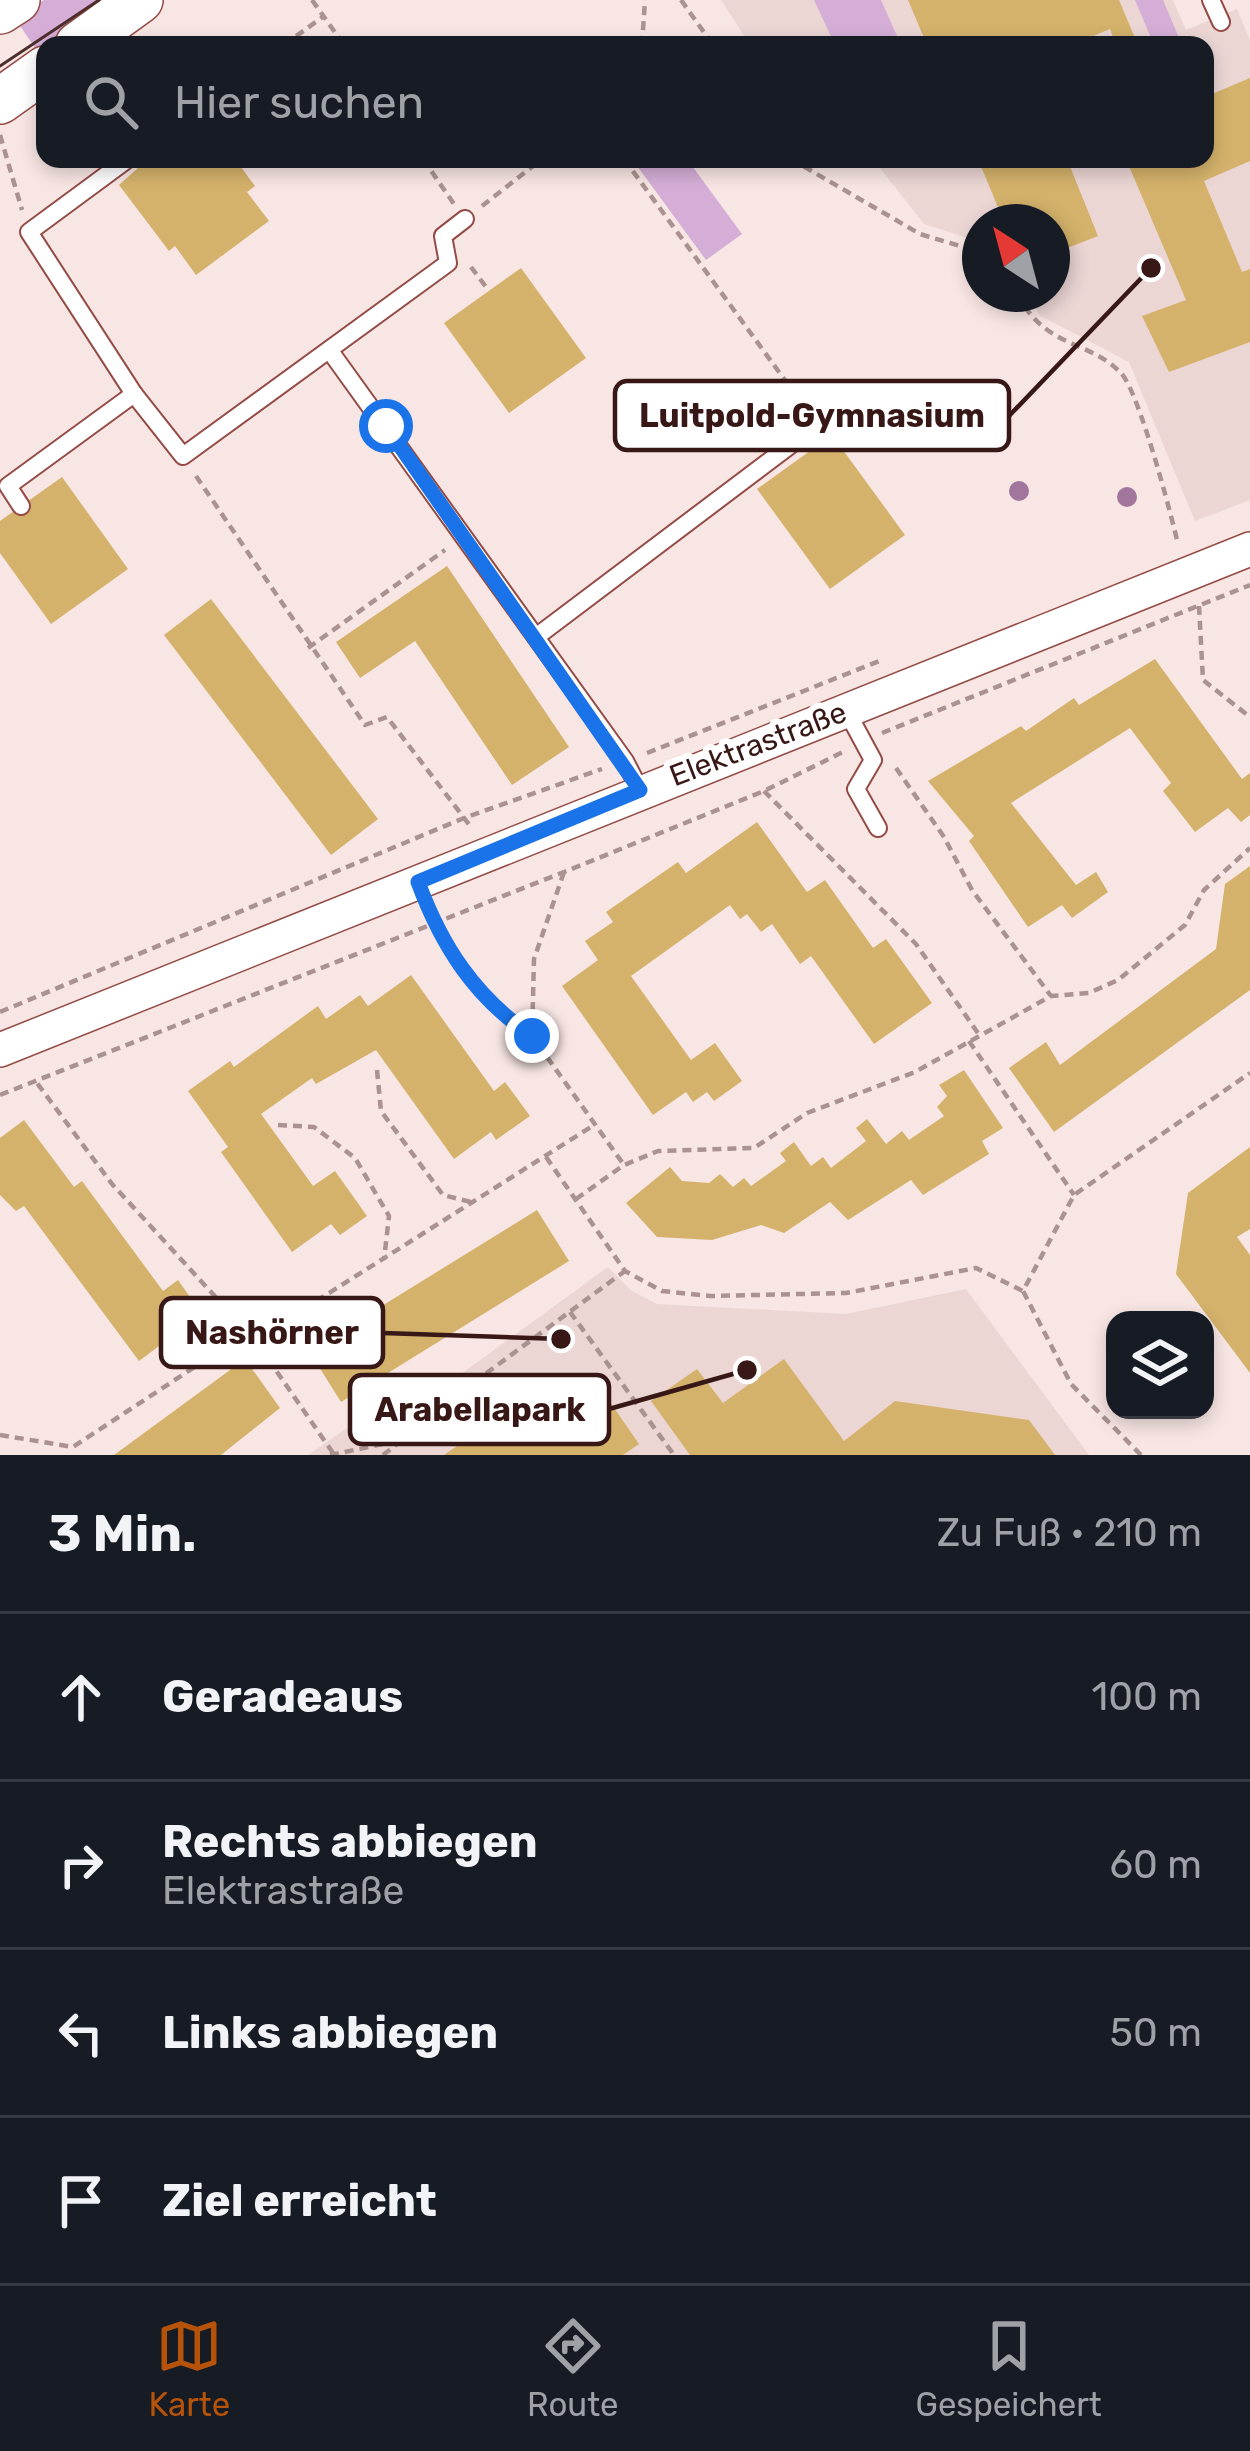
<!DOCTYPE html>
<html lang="de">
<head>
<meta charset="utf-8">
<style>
  body { margin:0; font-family:Rubik,sans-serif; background:#242831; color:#f1f3f6 }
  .controls { position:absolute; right:36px; bottom:36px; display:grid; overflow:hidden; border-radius:24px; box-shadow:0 6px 18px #0003 }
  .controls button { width:108px; height:108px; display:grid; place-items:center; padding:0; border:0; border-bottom:3px solid #363941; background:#171b24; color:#f1f3f6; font:60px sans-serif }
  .compass { position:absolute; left:962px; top:204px; width:108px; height:108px; border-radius:50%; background:#171b24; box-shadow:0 6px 18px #0003; rotate:324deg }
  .stop { position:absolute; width:36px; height:36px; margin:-27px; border:9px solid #1a73e8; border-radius:50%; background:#fff }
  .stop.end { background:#1a73e8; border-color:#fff; box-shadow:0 3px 12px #0008 }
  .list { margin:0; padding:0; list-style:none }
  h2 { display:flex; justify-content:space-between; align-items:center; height:156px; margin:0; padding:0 48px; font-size:51px }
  h2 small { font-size:39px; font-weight:400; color:#9ea1a6 }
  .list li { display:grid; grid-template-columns:78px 1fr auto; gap:36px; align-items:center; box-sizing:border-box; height:168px; padding:0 48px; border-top:3px solid #363941 }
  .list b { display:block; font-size:45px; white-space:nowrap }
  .list p { margin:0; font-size:39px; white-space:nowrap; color:#9ea1a6 }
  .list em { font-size:39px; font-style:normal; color:#9ea1a6 }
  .icon { flex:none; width:66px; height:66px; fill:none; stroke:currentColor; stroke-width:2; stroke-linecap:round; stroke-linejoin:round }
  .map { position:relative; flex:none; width:1250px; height:1455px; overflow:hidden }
  .search { position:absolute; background:#171b24; box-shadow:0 6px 18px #0003; left:36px; right:36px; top:36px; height:132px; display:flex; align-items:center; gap:30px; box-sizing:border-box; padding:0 42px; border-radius:24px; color:#9ea1a6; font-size:45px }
  .sheet { height:828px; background:#171b24 }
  nav { display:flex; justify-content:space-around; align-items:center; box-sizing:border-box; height:168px; border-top:3px solid #363941; background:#171b24; font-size:33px; color:#9ea1a6 }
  nav a { display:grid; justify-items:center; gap:6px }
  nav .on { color:#b45309 }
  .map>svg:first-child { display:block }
  .built { fill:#ebd6d4 }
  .green { fill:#d5aed7 }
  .building { fill:#d4b26b }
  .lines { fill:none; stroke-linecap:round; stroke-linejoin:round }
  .lane-casing { stroke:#944b46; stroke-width:20 }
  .street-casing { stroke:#944b46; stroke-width:36 }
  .secondary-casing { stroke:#944b46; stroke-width:48 }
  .path { stroke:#a99290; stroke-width:4.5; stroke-dasharray:9 6; stroke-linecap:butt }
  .lane { stroke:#fff; stroke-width:16 }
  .street { stroke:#fff; stroke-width:33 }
  .secondary { stroke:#fff; stroke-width:45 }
  .tram { stroke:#4c2e2c; stroke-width:3 }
  .tree { fill:#a2769c }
  .route { stroke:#1a73e8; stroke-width:15 }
  .labels { text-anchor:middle; stroke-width:12; stroke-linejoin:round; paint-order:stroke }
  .street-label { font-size:30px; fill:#371816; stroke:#fff }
  .leader { fill:none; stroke:#371816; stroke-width:4.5 }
  .callout-dot { fill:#371816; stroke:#fff; stroke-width:4.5 }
  .callout { fill:#fff; stroke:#371816; stroke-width:4.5 }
  .callout-label { font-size:33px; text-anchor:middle; font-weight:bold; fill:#371816 }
</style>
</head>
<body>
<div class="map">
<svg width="1250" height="1455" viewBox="0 0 1250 1455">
  <rect width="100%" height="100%" fill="#f8e6e4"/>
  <!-- built -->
  <g class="built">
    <polygon points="721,0 1173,0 1186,30 1237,9 1250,40 1250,500 1195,521 1129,362 1039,315 1029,294 1052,294 1052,222 980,222 980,242 924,224 873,159 1205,159 1205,45 750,45"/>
    <polygon points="608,1267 632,1291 657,1304 846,1314 966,1289 1089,1455 308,1455 347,1428 391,1425"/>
  </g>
  <!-- green -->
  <g class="green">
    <polygon points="44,0 127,0 61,45 45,45 42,58 14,17"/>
    <polygon points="814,0 881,0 901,45 835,45"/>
    <polygon points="1135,0 1163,0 1182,45 1154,45"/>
    <polygon points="632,159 687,159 742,234 706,260"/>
  </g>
  <!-- building -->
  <g class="building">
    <polygon points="908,0 1119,0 1138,45 1116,45 1110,29 1072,45 927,45"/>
    <polygon points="1250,78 1250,161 1204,181 1242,272 1250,269 1250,342 1169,372 1142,316 1186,300 1126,159 1205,159 1205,97"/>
    <polygon points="148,159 235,159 255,186 247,192 269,221 196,275 175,246 169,251 119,185"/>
    <polygon points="978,159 1067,159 1098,236 1052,254 1052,222 1004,222"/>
    <polygon points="521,268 586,358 509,413 444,323"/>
    <polygon points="832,435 905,535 830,589 757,489"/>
    <polygon points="62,477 128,569 51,624 0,553 0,521"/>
    <polygon points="447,566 569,747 512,785 415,641 360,678 336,642"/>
    <polygon points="211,599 378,819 331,855 164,635"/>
    <polygon points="1155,659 1242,779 1250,773 1250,815 1241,822 1228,808 1195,832 1163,791 1171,783 1130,728 1011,803 1076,885 1096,872 1108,892 1072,918 1062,905 1028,927 969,841 974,836 928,781 1021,726 1026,731 1074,698 1079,705"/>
    <polygon points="757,822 807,892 825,880 873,948 886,939 932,1003 874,1044 811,956 800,964 772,924 761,932 747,914 740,919 730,905 631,976 691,1060 715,1043 742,1081 714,1101 707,1092 693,1102 686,1092 653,1115 562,986 598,960 585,941 613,922 606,912 678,862 686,873"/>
    <polygon points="1250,866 1250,990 1054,1132 1009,1068 1046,1042 1060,1065 1216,949 1225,884"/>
    <polygon points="411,975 494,1091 505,1082 530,1116 496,1140 491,1132 454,1159 376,1050 316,1084 312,1078 261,1114 313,1186 335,1171 367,1216 340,1235 331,1224 292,1252 221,1152 228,1147 188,1091 230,1061 234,1067 318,1006 326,1019 360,995 368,1006"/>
    <polygon points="964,1070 1003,1128 982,1141 989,1154 923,1195 911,1180 848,1220 830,1202 784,1233 761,1225 712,1240 657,1237 626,1203 670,1167 682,1181 709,1183 720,1174 733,1187 744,1178 751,1186 786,1161 780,1153 794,1142 811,1166 823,1157 831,1168 866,1141 856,1128 867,1119 886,1144 902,1131 909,1140 944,1116 937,1107 947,1096 939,1085"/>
    <polygon points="24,1120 74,1187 82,1181 163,1291 178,1280 202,1314 139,1361 24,1206 16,1211 0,1195 0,1138"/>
    <polygon points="1250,1147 1250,1229 1237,1237 1250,1255 1250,1373 1176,1274 1188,1193"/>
    <polygon points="537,1210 569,1261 341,1402 309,1351"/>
    <polygon points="245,1359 280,1408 221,1455 114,1455"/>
    <polygon points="784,1359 844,1441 895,1401 1029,1420 1055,1455 690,1455 651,1401 697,1369 723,1403"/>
    <polygon points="601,1389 639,1444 623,1455 444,1455 505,1412 526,1442"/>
  </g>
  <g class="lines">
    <defs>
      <g id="lane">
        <polyline points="1211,0 1221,22"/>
        <polyline points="128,159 29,232 134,394 183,456 448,263 443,236 465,219"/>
        <polyline points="330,351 625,761 640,790"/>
        <polyline points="21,506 8,486 134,394"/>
        <polyline points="536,637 817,425"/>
        <polyline points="846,710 873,760 856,789 878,828"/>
      </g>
      <polyline id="street" points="0,1050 1250,549"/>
      <g id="secondary">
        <polyline points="0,11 17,0"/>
        <polyline points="78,45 140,0"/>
        <polyline points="0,101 45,69"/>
      </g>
    </defs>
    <!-- lane casing -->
    <use href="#lane" class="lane-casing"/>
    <!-- street casing -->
    <use href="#street" class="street-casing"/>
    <!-- secondary casing -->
    <use href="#secondary" class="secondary-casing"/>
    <!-- path -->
    <g class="path">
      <polyline points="312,0 344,45"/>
      <polyline points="681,0 713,45"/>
      <polyline points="284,45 324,16"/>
      <polyline points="642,45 645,0"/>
      <polyline points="0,135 22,210"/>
      <polyline points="423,159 454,204"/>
      <polyline points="624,159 803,405"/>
      <polyline points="791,159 920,234 980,252"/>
      <polyline points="482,206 542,159"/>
      <polyline points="471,267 489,291"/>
      <path d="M1017,294C1047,350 1088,339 1121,373C1139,392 1171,514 1178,544"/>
      <polyline points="196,476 365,725 387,717 471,827"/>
      <polyline points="1199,606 1203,680 1250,717"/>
      <polyline points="308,648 445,550"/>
      <polyline points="882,733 1250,585"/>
      <polyline points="647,753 882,660"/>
      <polyline points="896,768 944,837 972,890 1051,996"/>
      <polyline points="764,791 916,944 980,1036"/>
      <polyline points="564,872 534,959 532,1036 624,1165"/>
      <path d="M428,909C448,962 486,1005 532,1036"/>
      <polyline points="0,1012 464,818 602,769"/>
      <polyline points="969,1041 1074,1195"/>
      <polyline points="377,1070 381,1111 443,1195 475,1203"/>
      <polyline points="0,1095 564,872 764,791 845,751"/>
      <polyline points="278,1125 314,1127 355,1158 389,1216 384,1260"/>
      <polyline points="546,1157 625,1271 662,1291 710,1296 846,1293 976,1268 1023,1291"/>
      <polyline points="576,1199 624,1165 658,1151 754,1148 807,1113 915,1072 1051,996 1089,993 1118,980 1185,925 1204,890 1250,848"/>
      <polyline points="570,1312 674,1455"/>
      <polyline points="0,1435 73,1447 231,1343 255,1340 112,1184 37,1083"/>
      <polyline points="333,1453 255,1340 594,1125"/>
      <polyline points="330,1455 393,1442 625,1271"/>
      <polyline points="383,1455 396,1445"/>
      <polyline points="1141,1455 1071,1384 1023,1291 1074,1195 1250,1073"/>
    </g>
    <!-- lane -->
    <use href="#lane" class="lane"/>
    <!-- street -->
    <use href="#street" class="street"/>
    <!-- secondary -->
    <use href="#secondary" class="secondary"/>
    <!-- tram -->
    <polyline class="tram" points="0,66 99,0"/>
  </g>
  <!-- trees -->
  <g class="tree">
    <circle cx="1019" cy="491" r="10"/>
    <circle cx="1127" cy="497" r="10"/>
  </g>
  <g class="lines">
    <!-- route -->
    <path class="route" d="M386,426L640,790L418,882C442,947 475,997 532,1036"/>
  </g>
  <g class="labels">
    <!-- street labels -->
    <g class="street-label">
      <text transform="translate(758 744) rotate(-21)" y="10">Elektrastraße</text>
    </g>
  </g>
  <!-- callouts -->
  <path class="leader" d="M1151 268L1009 416M561 1339L383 1333M747 1370L609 1409"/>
  <g class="callout-dot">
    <circle cx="1151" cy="268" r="12"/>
    <circle cx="561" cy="1339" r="12"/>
    <circle cx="747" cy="1370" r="12"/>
  </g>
  <g class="callout">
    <rect x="615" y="381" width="394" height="69" rx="12"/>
    <rect x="161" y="1298" width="222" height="69" rx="12"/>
    <rect x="350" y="1375" width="259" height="69" rx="12"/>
  </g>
  <g class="callout-label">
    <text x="812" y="427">Luitpold-Gymnasium</text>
    <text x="272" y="1344">Nashörner</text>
    <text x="480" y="1421">Arabellapark</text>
  </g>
</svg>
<div class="controls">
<button><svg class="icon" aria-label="layers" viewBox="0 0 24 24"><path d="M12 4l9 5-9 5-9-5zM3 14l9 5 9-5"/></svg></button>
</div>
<svg class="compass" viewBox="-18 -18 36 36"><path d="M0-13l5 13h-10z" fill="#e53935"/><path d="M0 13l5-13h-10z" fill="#9ea1a6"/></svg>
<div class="stop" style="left:386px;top:426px"></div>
<div class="stop end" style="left:532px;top:1036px"></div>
<div class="search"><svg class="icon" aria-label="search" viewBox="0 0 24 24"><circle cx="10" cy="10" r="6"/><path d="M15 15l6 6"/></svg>Hier suchen</div>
</div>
<section class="sheet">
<h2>3 Min.<small>Zu Fuß · 210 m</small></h2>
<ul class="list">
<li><svg class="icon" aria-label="ahead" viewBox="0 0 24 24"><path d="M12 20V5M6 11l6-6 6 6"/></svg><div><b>Geradeaus</b></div><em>100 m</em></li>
<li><svg class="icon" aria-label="right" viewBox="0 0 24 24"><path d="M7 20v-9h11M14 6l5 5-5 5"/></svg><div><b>Rechts abbiegen</b><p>Elektrastraße</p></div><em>60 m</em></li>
<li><svg class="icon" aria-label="left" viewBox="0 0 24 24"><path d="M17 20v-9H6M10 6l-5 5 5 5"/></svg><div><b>Links abbiegen</b></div><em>50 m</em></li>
<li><svg class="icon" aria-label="arrive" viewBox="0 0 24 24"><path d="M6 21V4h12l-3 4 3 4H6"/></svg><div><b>Ziel erreicht</b></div></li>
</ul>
</section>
<nav>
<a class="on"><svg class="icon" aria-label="map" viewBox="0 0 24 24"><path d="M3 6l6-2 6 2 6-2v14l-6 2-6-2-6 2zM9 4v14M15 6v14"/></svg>Karte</a>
<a><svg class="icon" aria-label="directions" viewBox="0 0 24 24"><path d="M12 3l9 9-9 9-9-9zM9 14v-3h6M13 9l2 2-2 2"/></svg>Route</a>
<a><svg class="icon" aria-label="saved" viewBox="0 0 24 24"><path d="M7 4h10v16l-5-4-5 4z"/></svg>Gespeichert</a>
</nav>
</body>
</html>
